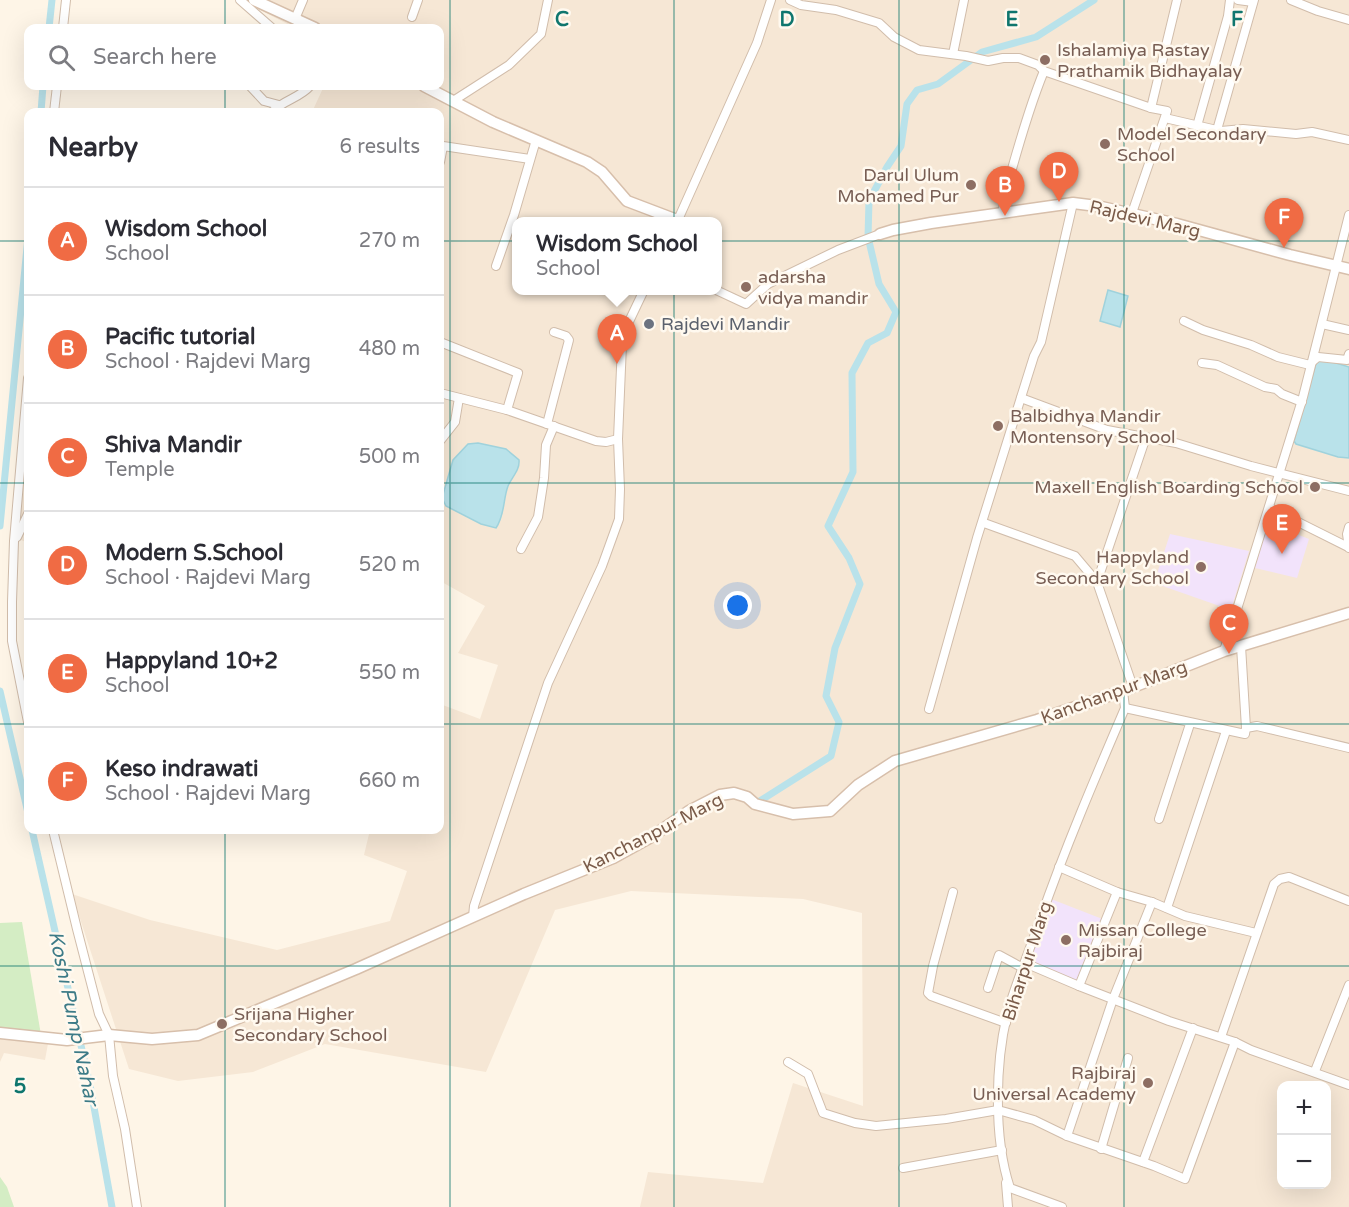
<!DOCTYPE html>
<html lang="en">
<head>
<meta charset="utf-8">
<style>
  body { margin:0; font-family:"Varela Round",sans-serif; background:#f2f2f3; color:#2b2b33 }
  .controls { position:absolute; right:18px; bottom:18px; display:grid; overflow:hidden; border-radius:12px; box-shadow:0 6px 24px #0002 }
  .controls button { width:54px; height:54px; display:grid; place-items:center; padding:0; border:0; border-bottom:2px solid #e1e1e2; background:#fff; color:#2b2b33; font:30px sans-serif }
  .you { position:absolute; left:738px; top:606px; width:21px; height:21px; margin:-15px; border:4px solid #fff; border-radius:50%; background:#1a73e8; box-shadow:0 0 0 9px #1a73e833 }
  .badge { display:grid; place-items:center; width:39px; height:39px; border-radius:50%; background:#f06b44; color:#fff; font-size:20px; font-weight:700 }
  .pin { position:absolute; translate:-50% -50px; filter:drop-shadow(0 2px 3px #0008) }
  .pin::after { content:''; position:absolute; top:32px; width:21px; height:18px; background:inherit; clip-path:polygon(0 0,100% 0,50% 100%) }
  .popup { position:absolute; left:512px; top:217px; width:210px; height:78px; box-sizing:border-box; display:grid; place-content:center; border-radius:12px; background:#fff; filter:drop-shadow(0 2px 4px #0005); font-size:20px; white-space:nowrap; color:#7c7c81 }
  .popup b { font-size:22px; color:#2b2b33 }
  .popup::after { content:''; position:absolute; left:50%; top:100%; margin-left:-12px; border:12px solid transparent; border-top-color:#fff }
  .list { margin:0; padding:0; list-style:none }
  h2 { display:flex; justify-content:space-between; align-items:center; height:78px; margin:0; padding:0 24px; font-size:26px }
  h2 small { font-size:20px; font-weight:400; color:#7c7c81 }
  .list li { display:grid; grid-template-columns:39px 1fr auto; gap:18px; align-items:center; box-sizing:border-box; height:108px; padding:0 24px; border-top:2px solid #e1e1e2 }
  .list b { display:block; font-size:22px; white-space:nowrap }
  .list p { margin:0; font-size:20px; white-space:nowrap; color:#7c7c81 }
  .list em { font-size:20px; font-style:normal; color:#7c7c81 }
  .icon { flex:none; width:33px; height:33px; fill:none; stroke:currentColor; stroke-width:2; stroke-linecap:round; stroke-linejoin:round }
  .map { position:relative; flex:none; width:1349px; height:1207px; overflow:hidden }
  .search { position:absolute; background:#fff; box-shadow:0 6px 24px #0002; left:24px; top:24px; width:420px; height:66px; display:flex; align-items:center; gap:15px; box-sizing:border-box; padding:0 21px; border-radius:12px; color:#7c7c81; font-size:22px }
  .panel { position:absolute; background:#fff; box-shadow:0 6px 24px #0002; left:24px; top:108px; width:420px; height:726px; border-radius:12px }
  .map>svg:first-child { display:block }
  .residential { fill:#f6e7d5; fill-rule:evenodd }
  .education { fill:#f2e3fb }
  .green { fill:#d4edc4 }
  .water { fill:#b9e2ea; stroke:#9fd2dc; stroke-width:1.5 }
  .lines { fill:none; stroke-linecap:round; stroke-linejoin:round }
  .canal { stroke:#b9e2ea; stroke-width:7 }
  .street-casing { stroke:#d1bdab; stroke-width:10 }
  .secondary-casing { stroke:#d7bfab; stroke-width:13 }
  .street { stroke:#fff; stroke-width:8 }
  .secondary { stroke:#fff; stroke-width:10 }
  .grid { fill:none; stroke:#0f766e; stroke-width:1.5; stroke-opacity:0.55 }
  .education-dot { fill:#8d6e63; stroke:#fff9ef; stroke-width:2 }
  .worship-dot { fill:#6b7280; stroke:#fff9ef; stroke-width:2 }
  .labels { text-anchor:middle; stroke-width:5; stroke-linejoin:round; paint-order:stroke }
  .education-label { font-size:18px; fill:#785e54; stroke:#fff9ef; text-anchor:start }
  .street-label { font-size:18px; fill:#7a5b49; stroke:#fff9ef }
  .worship-label { font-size:18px; fill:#5b616d; stroke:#fff9ef; text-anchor:start }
  .water-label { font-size:20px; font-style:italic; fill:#3d7b87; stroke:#fff9ef }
  .grid-label { font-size:20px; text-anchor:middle; font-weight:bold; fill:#0f766e; stroke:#fff9ef; stroke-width:5; stroke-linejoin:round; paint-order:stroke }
</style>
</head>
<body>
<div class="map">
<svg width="1349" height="1207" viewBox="0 0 1349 1207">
  <rect width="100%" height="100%" fill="#fef5e7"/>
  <!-- residential -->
  <g class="residential">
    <path d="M241,0H1349V1207H640L648,1172L763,1183L793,1083L863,1106L862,913L803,899L631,891L555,910L486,1072L325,1044L253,1072L178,1081L129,1069L72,894L150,920L277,950L390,921L407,871L364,855L370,830H440V704L480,719L498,665L458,653L485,606L440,581V112H312L324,86H440V28H295ZM516,222H718V290H516ZM1282,1086H1326V1184H1282Z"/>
    <polygon points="28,407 28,543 14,537"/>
    <polygon points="0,1033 49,1038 45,1060 4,1053 0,1062"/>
  </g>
  <!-- education -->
  <g class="education">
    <polygon points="1268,523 1309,539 1297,578 1255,568"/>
    <polygon points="1170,534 1249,551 1231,610 1154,583"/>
    <polygon points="1051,899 1105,920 1078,981 1027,960"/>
  </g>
  <!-- green -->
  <g class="green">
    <polygon points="22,922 41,1035 0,1033 0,923"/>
    <polygon points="0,1177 7,1187 14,1207 0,1207"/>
  </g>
  <!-- water -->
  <g class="water">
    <polygon points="1108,290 1128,296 1120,327 1100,321"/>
    <polygon points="1320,358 1349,367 1349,458 1338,457 1296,444 1294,441 1317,360"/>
    <path d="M478,443L506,449L519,460C520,470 512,477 508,486C503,499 505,515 496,528L481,524L446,506L442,498L453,460L468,444Z"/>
  </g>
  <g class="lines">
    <!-- canal -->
    <g class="canal">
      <polyline points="49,28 52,0"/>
      <polyline points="41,112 43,86"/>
      <polyline points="0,526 28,237"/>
      <polyline points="0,691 28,813"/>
      <polyline points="755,804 831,756 839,722 826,696 835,648 860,584 849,558 828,526 853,472 852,373 868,343 887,333 896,312 879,284 868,237 869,201 887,167 901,146 907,104 917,90 938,84 982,52 1036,37 1094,0"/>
      <polyline points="32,830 90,1085 112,1207"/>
    </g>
    <defs>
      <g id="street">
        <polyline points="240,0 272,28"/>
        <polyline points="790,0 801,5 836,10 879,23 894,37 919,50 966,56 988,61 1003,58 1019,58 1038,65 1044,71"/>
        <polyline points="1238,0 1253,2"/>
        <polyline points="1291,0 1318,11 1349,20"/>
        <polyline points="412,17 418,0"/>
        <polyline points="295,19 303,0"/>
        <polyline points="63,28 66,0"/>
        <polyline points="953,54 964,0"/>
        <polyline points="250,86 264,101 279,105"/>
        <polyline points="453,101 509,65 541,34 548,0"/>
        <polyline points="1151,108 1177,0"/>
        <polyline points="54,112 57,86"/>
        <path d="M272,112C283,100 300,98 310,86"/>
        <polyline points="1165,118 1221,131 1243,129 1296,134 1312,132 1349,140"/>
        <polyline points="1197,126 1228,16 1230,0"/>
        <polyline points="1217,130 1254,0"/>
        <polyline points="440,162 443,146 530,159"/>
        <path d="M1003,213C1003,200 1007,188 1010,176C1020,140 1030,105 1044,71L1151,108L1167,111L1132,213"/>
        <polyline points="677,222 757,43 771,0"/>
        <polyline points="496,266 514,215 536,140"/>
        <polyline points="716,290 746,304 768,284 838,250 880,234"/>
        <polyline points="1184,321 1203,330 1251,345 1278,357 1310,365"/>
        <polyline points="1322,324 1349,330"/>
        <polyline points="440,342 518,373 507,410"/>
        <polyline points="1312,362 1318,357 1347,360 1349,354"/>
        <polyline points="1202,363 1217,365 1265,387 1276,389 1282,394 1302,402"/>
        <polyline points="28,378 14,541 12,602 12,641 28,722"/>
        <polyline points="440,393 507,410 596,441 606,442 618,439"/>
        <polyline points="1021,398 1107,430 1176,443 1251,466 1349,491"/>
        <polyline points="547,424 569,340 566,336 554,332"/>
        <polyline points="440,441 455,422 459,398"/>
        <polyline points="1270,508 1348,547"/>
        <polyline points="984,523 1075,556 1097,582 1133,687"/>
        <polyline points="1349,527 1347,534 1349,548"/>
        <polyline points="17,537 28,514"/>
        <polyline points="521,549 538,517 544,478 546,445 554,426"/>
        <polyline points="1097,582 1146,437"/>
        <polyline points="1241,646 1246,728"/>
        <polyline points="1224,651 1303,397 1349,215"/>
        <polyline points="1125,708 1245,734 1246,728 1257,726 1349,748"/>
        <polyline points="929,709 977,538 1034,356 1041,342 1073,203"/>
        <polyline points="1159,819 1190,724"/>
        <polyline points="53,830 77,929 99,1014 109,1035 113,1076 125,1129 137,1207"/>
        <polyline points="1059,867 1117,892 1152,902 1185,916 1256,933"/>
        <polyline points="953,892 933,966 928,993 931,996 1006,1023"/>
        <polyline points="1167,908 1226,731"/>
        <polyline points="473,917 474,906 548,683 602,566 619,519 620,489 618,439 622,344 624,332 644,290"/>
        <polyline points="1025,963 1079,986 1169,1021 1235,1042 1251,1050 1349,1085"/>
        <polyline points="1079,986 1117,892"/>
        <polyline points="988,988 999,955 1023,968"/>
        <polyline points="1221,1037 1274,884 1280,879 1289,877 1349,901"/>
        <polyline points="788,1062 808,1074 823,1113 855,1123 876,1126 946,1119 998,1110 1034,1120 1067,1136 1154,1166 1185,1179 1235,1042"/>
        <polyline points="1315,1071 1349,985"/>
        <polyline points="1067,1136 1113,999 1152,902"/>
        <polyline points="1101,1149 1128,1058"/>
        <polyline points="1143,1162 1193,1028"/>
        <polyline points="903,1168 1002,1150"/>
        <polyline points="1006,1183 1008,1207"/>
        <path d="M1062,1207L1010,1188C993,1137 995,1059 1009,1007C1018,978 1030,949 1040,920C1065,848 1095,778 1125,708L1123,691"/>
      </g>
      <g id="secondary">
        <polyline points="254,0 315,28"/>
        <polyline points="424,86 493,122 587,162 602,172 627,201 677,220"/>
        <polyline points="880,234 893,230 931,223 1073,203 1097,206 1177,224 1290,255 1349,269"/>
        <polyline points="0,1033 67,1040 109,1035 152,1039 198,1035 356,969 524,894 613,858 651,837 689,811 720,795 734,793 747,797 755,804 793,814 830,811 858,785 895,761 1037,720 1123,691 1224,651 1349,613"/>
      </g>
    </defs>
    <!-- street casing -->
    <use href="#street" class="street-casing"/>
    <!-- secondary casing -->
    <use href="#secondary" class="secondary-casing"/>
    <!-- street -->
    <use href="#street" class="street"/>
    <!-- secondary -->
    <use href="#secondary" class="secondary"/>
  </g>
  <!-- grid -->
  <path class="grid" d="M225,0V28M450,0V1207M674,0V1207M899,0V1207M1124,0V1207M225,86V112M0,241H28M440,241H1349M0,483H28M440,483H1349M0,724H28M440,724H1349M225,830V1207M0,966H1349"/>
  <!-- markers -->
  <g class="education-dot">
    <circle cx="1045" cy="60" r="6"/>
    <circle cx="1105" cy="144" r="6"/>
    <circle cx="971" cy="185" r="6"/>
    <circle cx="746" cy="287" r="6"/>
    <circle cx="998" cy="426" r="6"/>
    <circle cx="1315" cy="487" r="6"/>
    <circle cx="1201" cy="567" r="6"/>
    <circle cx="1066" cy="940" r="6"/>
    <circle cx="222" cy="1024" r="6"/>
    <circle cx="1148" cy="1083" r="6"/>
  </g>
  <circle class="worship-dot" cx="649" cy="324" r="6"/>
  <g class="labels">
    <!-- education labels -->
    <g class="education-label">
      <text x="1057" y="56">Ishalamiya Rastay<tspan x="1057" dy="21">Prathamik Bidhayalay</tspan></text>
      <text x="1117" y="140">Model Secondary<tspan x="1117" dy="21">School</tspan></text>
      <text x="959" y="181" text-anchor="end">Darul Ulum<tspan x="959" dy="21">Mohamed Pur</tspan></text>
      <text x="758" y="283">adarsha<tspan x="758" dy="21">vidya mandir</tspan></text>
      <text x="1010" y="422">Balbidhya Mandir<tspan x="1010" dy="21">Montensory School</tspan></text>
      <text x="1303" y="493" text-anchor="end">Maxell English Boarding School</text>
      <text x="1189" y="563" text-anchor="end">Happyland<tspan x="1189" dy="21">Secondary School</tspan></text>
      <text x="1078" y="936">Missan College<tspan x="1078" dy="21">Rajbiraj</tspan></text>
      <text x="234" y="1020">Srijana Higher<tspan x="234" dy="21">Secondary School</tspan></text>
      <text x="1136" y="1079" text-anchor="end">Rajbiraj<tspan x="1136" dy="21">Universal Academy</tspan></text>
    </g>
    <!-- street labels -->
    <g class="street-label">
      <text transform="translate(1145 219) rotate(13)" y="6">Rajdevi Marg</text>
      <text transform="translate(1114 692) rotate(-20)" y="6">Kanchanpur Marg</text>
      <text transform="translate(653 833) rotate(-27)" y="6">Kanchanpur Marg</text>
      <text transform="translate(1027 961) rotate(-72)" y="6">Biharpur Marg</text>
    </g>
    <!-- worship labels -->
    <g class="worship-label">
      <text x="661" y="330">Rajdevi Mandir</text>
    </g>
    <!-- water labels -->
    <g class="water-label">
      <text transform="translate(74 1018) rotate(78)" y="7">Koshi Pump Nahar</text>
    </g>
  </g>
  <g class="grid-label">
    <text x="562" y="26">C</text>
    <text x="787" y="26">D</text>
    <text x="1012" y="26">E</text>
    <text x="1237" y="26">F</text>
    <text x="20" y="1093">5</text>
  </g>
</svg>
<div class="controls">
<button>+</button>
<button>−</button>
</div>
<div class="you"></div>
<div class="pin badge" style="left:617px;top:364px">A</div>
<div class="popup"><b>Wisdom School</b>School</div>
<div class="pin badge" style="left:1005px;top:216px">B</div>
<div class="pin badge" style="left:1229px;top:654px">C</div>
<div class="pin badge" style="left:1059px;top:202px">D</div>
<div class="pin badge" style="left:1282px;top:554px">E</div>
<div class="pin badge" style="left:1284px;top:248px">F</div>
<div class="search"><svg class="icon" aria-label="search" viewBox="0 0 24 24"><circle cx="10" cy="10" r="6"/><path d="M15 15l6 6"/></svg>Search here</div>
<section class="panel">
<h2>Nearby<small>6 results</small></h2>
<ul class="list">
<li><span class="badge">A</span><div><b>Wisdom School</b><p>School</p></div><em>270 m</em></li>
<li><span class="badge">B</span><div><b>Pacific tutorial</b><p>School · Rajdevi Marg</p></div><em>480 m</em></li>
<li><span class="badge">C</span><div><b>Shiva Mandir</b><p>Temple</p></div><em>500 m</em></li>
<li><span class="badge">D</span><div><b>Modern S.School</b><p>School · Rajdevi Marg</p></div><em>520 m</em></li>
<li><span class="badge">E</span><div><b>Happyland 10+2</b><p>School</p></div><em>550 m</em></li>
<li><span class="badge">F</span><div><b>Keso indrawati</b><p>School · Rajdevi Marg</p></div><em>660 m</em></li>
</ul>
</section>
</div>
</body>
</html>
